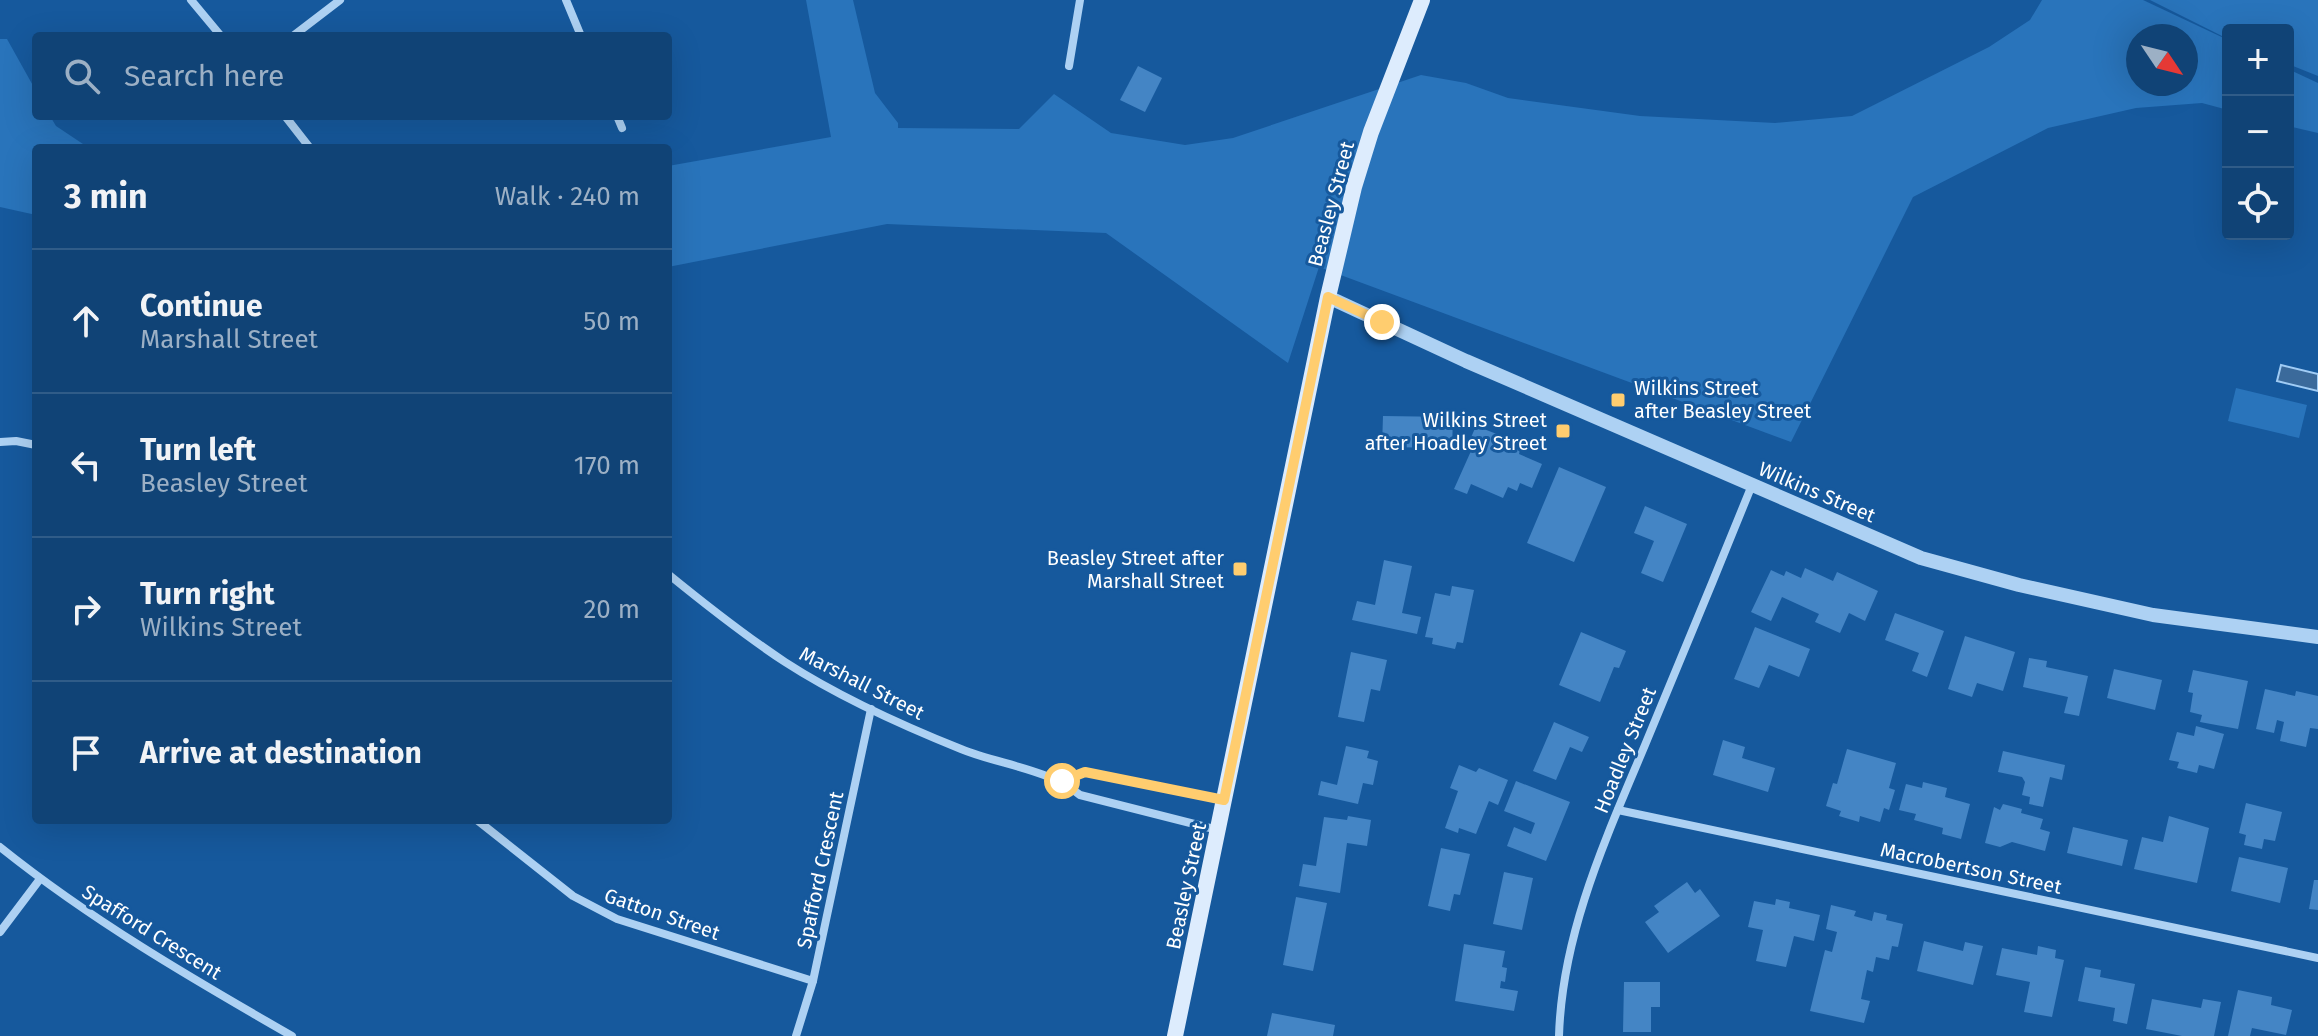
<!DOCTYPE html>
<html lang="en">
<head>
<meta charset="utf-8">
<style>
  body { margin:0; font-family:"Fira Sans",sans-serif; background:#1e4e7e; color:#f1f3f6 }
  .controls { position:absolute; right:24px; top:24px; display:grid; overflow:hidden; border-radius:8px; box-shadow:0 8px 32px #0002 }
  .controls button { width:72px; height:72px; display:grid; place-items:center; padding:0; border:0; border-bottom:2px solid #305c88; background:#104376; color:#f1f3f6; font:40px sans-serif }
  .compass { position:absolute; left:2126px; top:24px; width:72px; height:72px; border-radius:50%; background:#104376; box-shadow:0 8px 32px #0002; rotate:125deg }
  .stop { position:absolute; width:24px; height:24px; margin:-18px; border:6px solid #ffcd6f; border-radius:50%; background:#fff }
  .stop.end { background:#ffcd6f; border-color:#fff; box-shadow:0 2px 8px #0008 }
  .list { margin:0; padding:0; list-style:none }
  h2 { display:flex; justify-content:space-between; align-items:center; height:104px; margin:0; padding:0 32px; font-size:34px }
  h2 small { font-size:26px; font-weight:400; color:#9cb0c5 }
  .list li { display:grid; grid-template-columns:52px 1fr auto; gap:24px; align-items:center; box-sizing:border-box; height:144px; padding:0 32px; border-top:2px solid #305c88 }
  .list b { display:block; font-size:30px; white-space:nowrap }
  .list p { margin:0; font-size:26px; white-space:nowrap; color:#9cb0c5 }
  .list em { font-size:26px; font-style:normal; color:#9cb0c5 }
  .icon { flex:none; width:44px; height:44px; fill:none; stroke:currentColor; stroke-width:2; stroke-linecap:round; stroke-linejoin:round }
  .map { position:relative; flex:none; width:2318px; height:1036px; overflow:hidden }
  .search { position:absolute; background:#104376; box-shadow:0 8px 32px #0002; left:32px; top:32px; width:640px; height:88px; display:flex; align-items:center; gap:20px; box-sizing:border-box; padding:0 28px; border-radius:8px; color:#9cb0c5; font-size:30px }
  .panel { position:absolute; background:#104376; box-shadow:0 8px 32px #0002; left:32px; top:144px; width:640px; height:680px; border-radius:8px }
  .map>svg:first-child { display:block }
  .green { fill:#2974bb; fill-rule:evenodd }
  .water { fill:#3b6a9b; stroke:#a0ccf5; stroke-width:2 }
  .building { fill:#4485c5 }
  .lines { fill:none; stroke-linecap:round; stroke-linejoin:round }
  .minor { stroke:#add1f3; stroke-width:8 }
  .tertiary { stroke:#add1f3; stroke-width:14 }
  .secondary { stroke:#ddecfd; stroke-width:16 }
  .route { stroke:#ffcd6f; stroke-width:10 }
  .poi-dot { fill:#ffcd6f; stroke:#16599d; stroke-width:3 }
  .labels { text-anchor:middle; stroke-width:6; stroke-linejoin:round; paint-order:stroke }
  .street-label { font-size:20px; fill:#fff; stroke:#16599d }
  .poi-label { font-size:20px; fill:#fff; stroke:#16599d; text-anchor:end }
</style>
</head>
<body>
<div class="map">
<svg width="2318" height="1036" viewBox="0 0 2318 1036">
  <rect width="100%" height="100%" fill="#16599d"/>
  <!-- green -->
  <g class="green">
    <path d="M806,0H853L875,93L898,123V128L1019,129L1054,94L1111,133L1185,145L1233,138L1421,75L1466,83L1508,98L1640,116L1775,123L1852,116L1989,47L2030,20L2042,0H2143L2228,40V110L2202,103L2136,108L2048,128L1913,197L1791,442L1319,267L1288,363L1106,233L887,224L668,267V166L831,137ZM2138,36H2186V84H2138Z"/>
    <polygon points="2150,0 2318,0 2318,76 2288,64 2288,30 2228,30 2228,39"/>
    <polygon points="0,39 7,39 36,91 36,116 50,116 56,126 89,148 36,148 36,215 0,207"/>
    <polygon points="2288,69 2318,83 2318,133 2288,126"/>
    <polygon points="2236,388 2307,405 2299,438 2228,421"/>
  </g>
  <!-- water -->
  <polygon class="water" points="2281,365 2318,374 2318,391 2277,381"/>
  <!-- building -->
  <g class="building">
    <polygon points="1138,66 1162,78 1145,112 1120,100"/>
    <polygon points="1383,416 1453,417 1452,448 1382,447"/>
    <polygon points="1476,426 1502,436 1500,441 1520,450 1519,454 1542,464 1532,488 1520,483 1517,491 1508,487 1503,498 1471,484 1467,494 1454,489 1471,451 1466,449"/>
    <polygon points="1559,467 1606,487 1574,562 1527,543"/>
    <polygon points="1645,506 1687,524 1663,582 1641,573 1654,541 1634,533"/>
    <polygon points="1384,560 1412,566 1402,613 1421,617 1417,634 1352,620 1357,601 1375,605"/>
    <polygon points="1805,568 1833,581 1837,572 1878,591 1865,621 1849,613 1840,633 1815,622 1819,614 1782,597 1771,621 1751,612 1771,570 1784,576 1786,571 1801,578"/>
    <polygon points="1452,586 1474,590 1463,643 1457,642 1455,649 1432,644 1433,638 1425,637 1435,593 1450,596"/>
    <polygon points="1895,613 1944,631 1927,677 1912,671 1919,653 1885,640"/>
    <polygon points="1755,627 1810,649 1799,677 1769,665 1759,688 1734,679"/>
    <polygon points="1581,632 1626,651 1619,668 1614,667 1600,702 1559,685"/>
    <polygon points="1965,636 2015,652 2003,691 1977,683 1972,697 1948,689"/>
    <polygon points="1351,652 1387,660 1380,691 1371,689 1364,722 1338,717"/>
    <polygon points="2029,658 2047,661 2046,667 2088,676 2079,716 2064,713 2068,697 2023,687"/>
    <polygon points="2114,669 2162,680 2155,710 2107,698"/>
    <polygon points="2193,670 2248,681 2238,729 2200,722 2202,715 2190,712 2193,693 2188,692"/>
    <polygon points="2265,689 2295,696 2296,691 2318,696 2318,729 2310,728 2306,747 2280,741 2284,722 2277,720 2274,733 2256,729"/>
    <polygon points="1554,722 1589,737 1582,752 1570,747 1556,780 1533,771"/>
    <polygon points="2196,726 2224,734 2214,769 2199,765 2197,773 2177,768 2179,762 2169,760 2177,732 2194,736"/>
    <polygon points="1723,740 1745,747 1742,758 1775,768 1768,792 1713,775"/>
    <polygon points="1346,746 1369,751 1367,758 1378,761 1373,785 1363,783 1358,804 1318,795 1321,781 1337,785"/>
    <polygon points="1847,749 1896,763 1889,788 1895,790 1889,810 1884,808 1880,822 1860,816 1859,822 1839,816 1841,811 1826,806 1833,783 1837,784"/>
    <polygon points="2003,751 2065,765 2062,780 2050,777 2043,807 2029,804 2030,797 2022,795 2025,782 2022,777 1998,772"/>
    <polygon points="1459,765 1476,772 1479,768 1508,780 1498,805 1489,801 1476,834 1459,828 1458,833 1445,828 1458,791 1450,788"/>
    <polygon points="1516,781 1570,802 1546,861 1507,846 1514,827 1531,834 1535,823 1504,811"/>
    <polygon points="1923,782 1947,788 1945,797 1970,804 1961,839 1942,834 1943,828 1914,820 1916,814 1899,810 1906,784 1922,788"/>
    <polygon points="2246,803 2282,812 2275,841 2264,839 2262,849 2244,845 2246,835 2239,833"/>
    <polygon points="2003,804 2022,809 2021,813 2043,819 2040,829 2050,832 2045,851 2012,842 2000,847 1985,843 1994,807 2000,810"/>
    <polygon points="1348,816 1371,820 1367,846 1347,843 1340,893 1299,886 1303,864 1316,866 1324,817 1347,820"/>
    <polygon points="2169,816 2209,828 2197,883 2134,869 2142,837 2163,842"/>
    <polygon points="2073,827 2128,840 2122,866 2067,853"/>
    <polygon points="1441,848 1470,854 1460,895 1454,894 1450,911 1428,906"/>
    <polygon points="2239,857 2288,868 2280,903 2231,891"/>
    <polygon points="1504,872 1533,878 1522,930 1493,924"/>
    <polygon points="2314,880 2318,880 2318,910 2309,909"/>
    <polygon points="1687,882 1695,893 1700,889 1720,916 1668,953 1645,922 1659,912 1654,906"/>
    <polygon points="1296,897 1327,903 1313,971 1283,965"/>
    <polygon points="1776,899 1790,902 1789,908 1820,915 1814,941 1794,936 1786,967 1756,961 1763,930 1748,927 1754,901 1775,905"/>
    <polygon points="1831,905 1856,911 1854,916 1872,921 1874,912 1887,915 1886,920 1903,924 1898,947 1892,946 1889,960 1876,957 1873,972 1867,970 1861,999 1870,1001 1864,1023 1810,1011 1825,950 1832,952 1837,932 1826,929"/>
    <polygon points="1924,941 1963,951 1965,942 1983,946 1973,985 1917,971"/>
    <polygon points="1464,944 1505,951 1502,967 1507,968 1505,982 1501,981 1500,988 1518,991 1514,1011 1455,1001"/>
    <polygon points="2038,946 2056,950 2055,958 2064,960 2052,1017 2024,1012 2030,982 1996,975 2002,948 2037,955"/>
    <polygon points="2085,967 2101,970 2100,977 2135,984 2127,1024 2113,1021 2115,1008 2078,1001"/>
    <polygon points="1624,982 1660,982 1660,1007 1651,1007 1651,1032 1623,1032"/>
    <polygon points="2238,990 2272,997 2271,1005 2292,1010 2286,1035 2252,1028 2250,1036 2228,1036"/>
    <polygon points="2152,999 2201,1008 2203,999 2221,1002 2214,1036 2182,1036 2146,1029"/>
    <polygon points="1272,1013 1335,1025 1333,1036 1267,1036"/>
  </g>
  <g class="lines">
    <!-- minor -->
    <g class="minor">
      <polyline points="191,0 221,36"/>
      <polyline points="566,0 581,36"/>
      <polyline points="293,36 340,0"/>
      <polyline points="1069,66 1080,0"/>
      <polyline points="285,116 310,148"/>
      <polyline points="617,116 622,128"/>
      <polyline points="0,442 16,441 36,445"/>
      <path d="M668,574C706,605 744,635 785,662C839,697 901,725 961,749C1000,765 1046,768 1080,795L1218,830"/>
      <polyline points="1062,781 1085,772 1224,800"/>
      <polyline points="1618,810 2318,958"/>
      <polyline points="477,820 573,896 617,919 813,981"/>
      <path d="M0,847C91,920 191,978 292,1036"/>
      <polyline points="0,932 40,879"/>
      <polyline points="796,1036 813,981 871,709"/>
      <path d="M1559,1036C1562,933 1606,838 1645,745C1681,658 1717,572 1752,485"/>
    </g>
    <!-- tertiary -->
    <polyline class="tertiary" points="1328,297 1466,361 1921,558 2019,585 2153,615 2318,637"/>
    <!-- secondary -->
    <polyline class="secondary" points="1175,1036 1328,297 1354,187 1371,132 1422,0"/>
  </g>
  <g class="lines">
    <!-- route -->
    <polyline class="route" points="1062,781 1085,772 1224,800 1328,297 1382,322"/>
  </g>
  <!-- markers -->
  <g class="poi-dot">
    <rect x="1610" y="392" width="16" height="16" rx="4"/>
    <rect x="1555" y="423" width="16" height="16" rx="4"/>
    <rect x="1232" y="561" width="16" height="16" rx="4"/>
  </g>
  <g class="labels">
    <!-- street labels -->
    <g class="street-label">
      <text transform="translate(1331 204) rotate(-75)" y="7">Beasley Street</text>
      <text transform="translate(1817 492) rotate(23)" y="7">Wilkins Street</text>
      <text transform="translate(862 683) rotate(27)" y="7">Marshall Street</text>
      <text transform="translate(1625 750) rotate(-68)" y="7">Hoadley Street</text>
      <text transform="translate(1971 868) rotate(12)" y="7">Macrobertson Street</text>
      <text transform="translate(820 870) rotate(-78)" y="7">Spafford Crescent</text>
      <text transform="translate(1186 886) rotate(-78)" y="7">Beasley Street</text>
      <text transform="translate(662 914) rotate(19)" y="7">Gatton Street</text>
      <text transform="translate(152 932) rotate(32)" y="7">Spafford Crescent</text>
    </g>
    <!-- poi labels -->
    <g class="poi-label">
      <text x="1634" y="395" text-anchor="start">Wilkins Street<tspan x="1634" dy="23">after Beasley Street</tspan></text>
      <text x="1547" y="427">Wilkins Street<tspan x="1547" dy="23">after Hoadley Street</tspan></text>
      <text x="1224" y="565">Beasley Street after<tspan x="1224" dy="23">Marshall Street</tspan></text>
    </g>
  </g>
</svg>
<div class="controls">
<button>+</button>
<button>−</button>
<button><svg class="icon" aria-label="locate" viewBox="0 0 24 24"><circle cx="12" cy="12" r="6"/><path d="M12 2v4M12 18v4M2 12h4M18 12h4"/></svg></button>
</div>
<svg class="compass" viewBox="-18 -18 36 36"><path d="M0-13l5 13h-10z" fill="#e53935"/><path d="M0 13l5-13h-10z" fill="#9cb0c5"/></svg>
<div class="stop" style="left:1062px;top:781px"></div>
<div class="stop end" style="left:1382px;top:322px"></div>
<div class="search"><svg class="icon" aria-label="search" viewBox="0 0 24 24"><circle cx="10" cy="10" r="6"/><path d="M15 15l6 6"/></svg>Search here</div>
<section class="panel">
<h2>3 min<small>Walk · 240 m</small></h2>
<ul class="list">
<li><svg class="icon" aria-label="ahead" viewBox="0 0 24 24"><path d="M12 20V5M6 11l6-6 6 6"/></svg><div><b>Continue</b><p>Marshall Street</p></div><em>50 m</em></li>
<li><svg class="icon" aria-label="left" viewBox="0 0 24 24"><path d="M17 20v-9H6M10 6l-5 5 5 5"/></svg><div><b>Turn left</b><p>Beasley Street</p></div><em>170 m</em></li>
<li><svg class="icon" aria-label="right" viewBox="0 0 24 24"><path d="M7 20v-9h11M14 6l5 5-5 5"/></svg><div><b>Turn right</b><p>Wilkins Street</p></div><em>20 m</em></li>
<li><svg class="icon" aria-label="arrive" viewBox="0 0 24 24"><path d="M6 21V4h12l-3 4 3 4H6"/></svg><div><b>Arrive at destination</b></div></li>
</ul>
</section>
</div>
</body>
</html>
